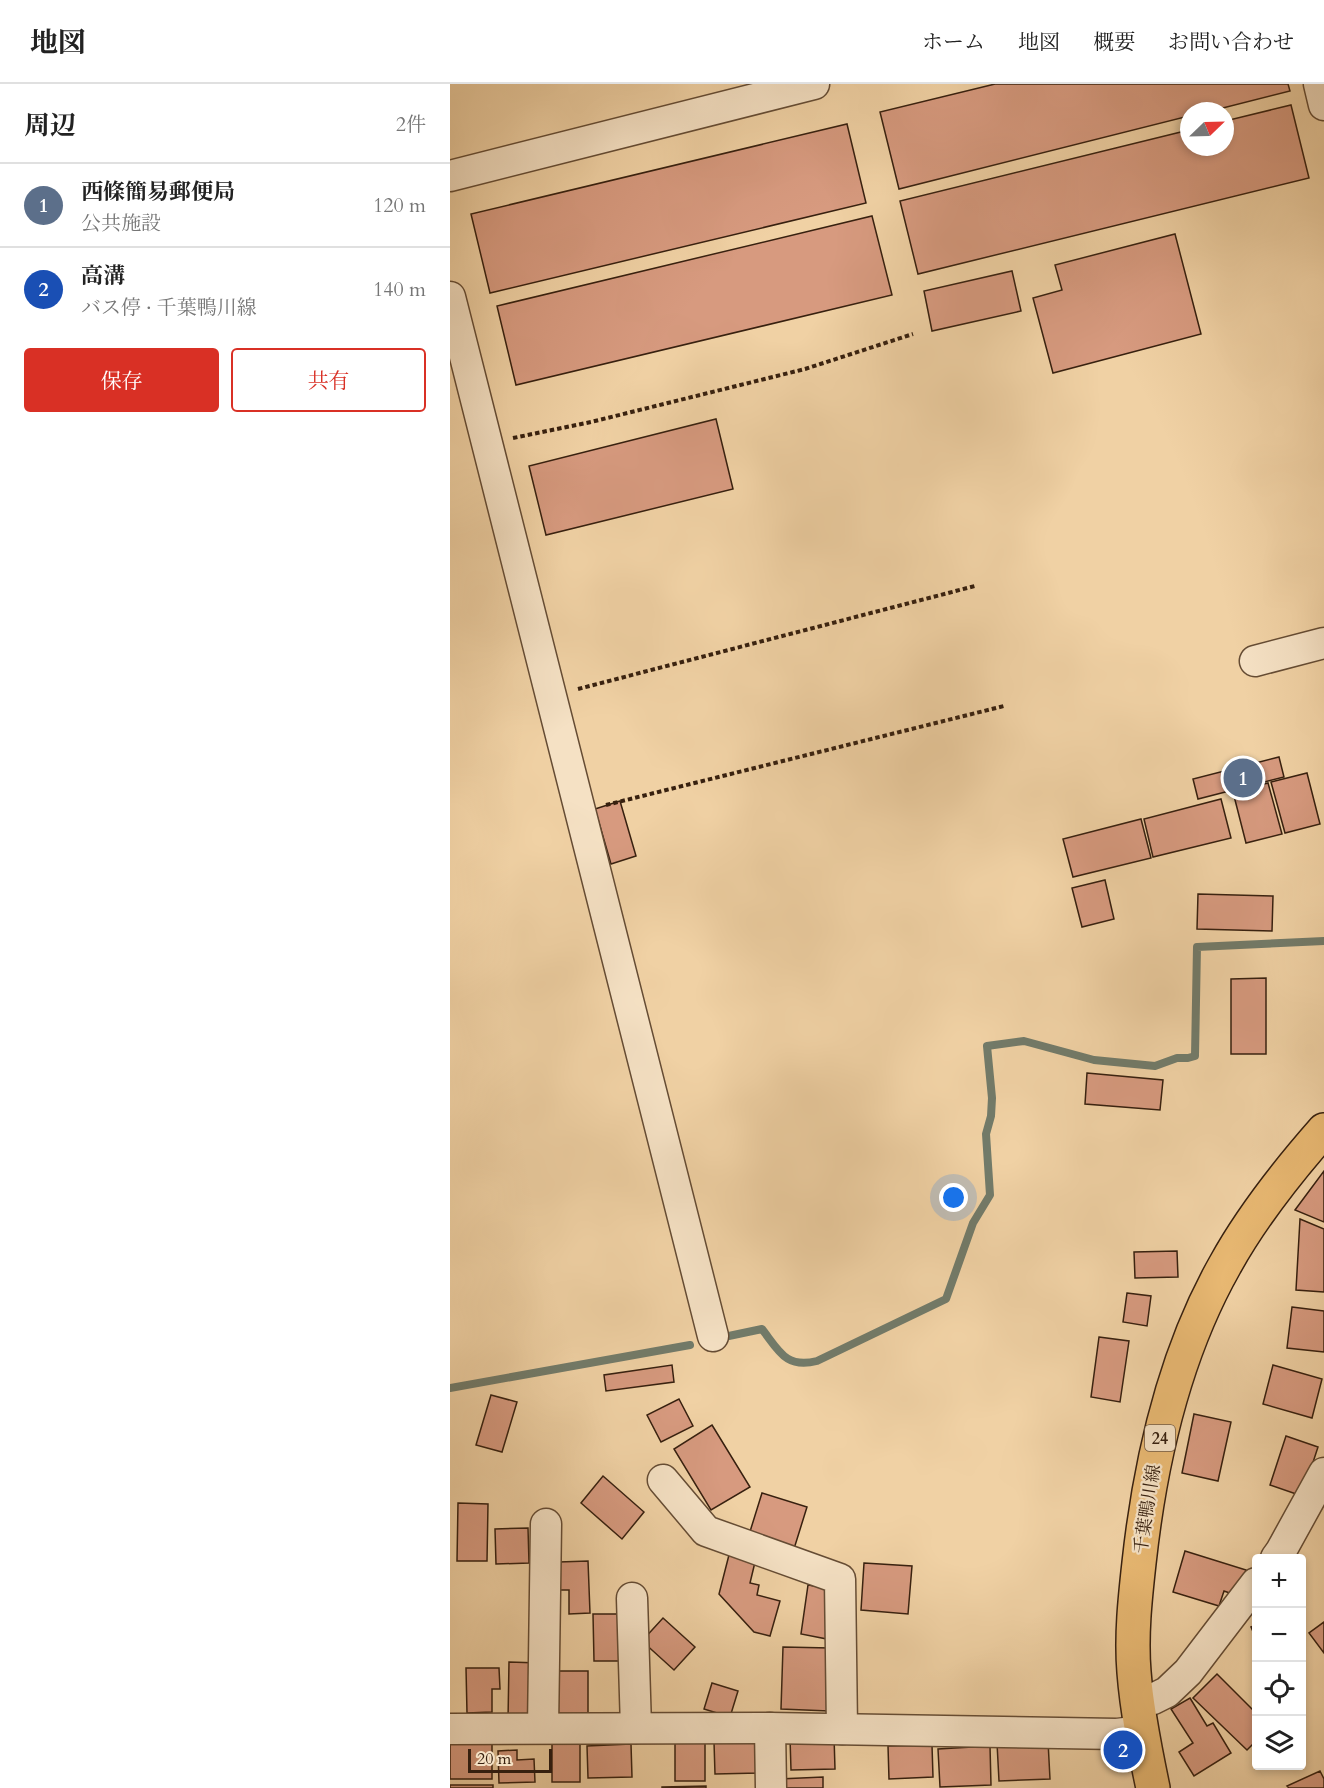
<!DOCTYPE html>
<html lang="ja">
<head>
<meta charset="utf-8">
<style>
  body { margin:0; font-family:Cardo,"Noto Serif JP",serif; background:#f6f6f6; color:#222 }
  .controls { position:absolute; right:18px; bottom:18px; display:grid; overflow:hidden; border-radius:6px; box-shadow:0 3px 9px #0003 }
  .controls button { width:54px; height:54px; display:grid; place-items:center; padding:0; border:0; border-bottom:2px solid #e0e0e0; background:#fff; color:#222; font:30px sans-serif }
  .compass { position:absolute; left:730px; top:18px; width:54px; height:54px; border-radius:50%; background:#fff; box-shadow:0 3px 9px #0003; rotate:67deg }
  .scale { position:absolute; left:18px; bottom:15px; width:84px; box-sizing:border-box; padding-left:6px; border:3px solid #37200f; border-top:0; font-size:16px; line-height:21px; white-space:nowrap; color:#37200f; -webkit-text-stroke:4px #f5e1c4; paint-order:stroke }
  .you { position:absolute; left:504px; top:1114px; width:21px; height:21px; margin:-15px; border:4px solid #fff; border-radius:50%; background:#1a73e8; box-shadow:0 0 0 9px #1a73e833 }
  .badge { display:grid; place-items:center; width:39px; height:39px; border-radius:50%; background:#d93025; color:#fff; font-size:20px; font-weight:700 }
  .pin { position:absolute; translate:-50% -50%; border:3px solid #fff; box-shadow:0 2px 6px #0006 }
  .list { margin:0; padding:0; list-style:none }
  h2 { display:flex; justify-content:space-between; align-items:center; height:78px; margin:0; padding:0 24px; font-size:26px }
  h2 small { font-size:20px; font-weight:400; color:#767676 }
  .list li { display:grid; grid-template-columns:39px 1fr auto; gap:18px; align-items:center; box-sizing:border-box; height:84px; padding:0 24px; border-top:2px solid #e0e0e0 }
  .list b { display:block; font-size:22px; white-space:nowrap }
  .list p { margin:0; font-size:20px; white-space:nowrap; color:#767676 }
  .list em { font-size:20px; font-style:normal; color:#767676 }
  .actions { display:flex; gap:12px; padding:18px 24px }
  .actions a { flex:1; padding:14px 0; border:2px solid #d93025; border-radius:6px; text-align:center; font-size:21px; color:#d93025 }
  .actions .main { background:#d93025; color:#fff }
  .icon { flex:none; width:33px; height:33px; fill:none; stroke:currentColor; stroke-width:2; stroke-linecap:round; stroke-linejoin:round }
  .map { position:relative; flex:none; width:874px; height:1704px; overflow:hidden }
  header { display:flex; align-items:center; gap:36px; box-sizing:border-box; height:84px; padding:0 30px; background:#fff; border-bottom:2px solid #e0e0e0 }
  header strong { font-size:28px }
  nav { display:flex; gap:33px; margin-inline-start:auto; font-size:21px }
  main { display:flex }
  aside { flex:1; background:#fff }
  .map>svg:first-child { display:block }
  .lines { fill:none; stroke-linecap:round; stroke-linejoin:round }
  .stream { stroke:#727b6a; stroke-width:8 }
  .building { fill:#d79a7f; stroke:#37200f; stroke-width:1.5 }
  .minor-casing { stroke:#654c34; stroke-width:33 }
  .major-casing { stroke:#37200f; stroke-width:36 }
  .path { stroke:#37200f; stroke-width:4; stroke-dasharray:4.5 3; stroke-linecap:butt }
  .minor { stroke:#f5e1c4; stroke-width:30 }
  .major { stroke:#e8b872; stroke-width:33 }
  .labels { text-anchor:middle; stroke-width:4.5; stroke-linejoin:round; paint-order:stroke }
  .shield { fill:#f5e1c4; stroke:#705a45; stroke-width:1.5 }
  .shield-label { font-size:16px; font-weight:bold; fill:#37200f }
  .street-label { font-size:18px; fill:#37200f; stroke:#f5e1c4 }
</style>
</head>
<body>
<header>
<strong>地図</strong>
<nav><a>ホーム</a><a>地図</a><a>概要</a><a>お問い合わせ</a></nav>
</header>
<main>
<aside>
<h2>周辺<small>2件</small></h2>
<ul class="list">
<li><span class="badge" style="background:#5c6f8a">1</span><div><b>西條簡易郵便局</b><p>公共施設</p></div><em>120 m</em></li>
<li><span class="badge" style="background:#1a4fb4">2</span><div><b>高溝</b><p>バス停 · 千葉鴨川線</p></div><em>140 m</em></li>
</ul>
<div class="actions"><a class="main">保存</a><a>共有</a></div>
</aside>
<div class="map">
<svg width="874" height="1704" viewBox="0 0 874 1704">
  <rect width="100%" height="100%" fill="#f0d1a4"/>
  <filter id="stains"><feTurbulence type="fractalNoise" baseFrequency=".00333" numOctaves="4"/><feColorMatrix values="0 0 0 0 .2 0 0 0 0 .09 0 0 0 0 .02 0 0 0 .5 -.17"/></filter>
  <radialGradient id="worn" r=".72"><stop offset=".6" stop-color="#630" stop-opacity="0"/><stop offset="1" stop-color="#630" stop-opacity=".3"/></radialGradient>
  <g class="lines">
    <!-- stream -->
    <g class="stream">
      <path d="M274,1253L312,1245C329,1267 336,1285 367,1277L496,1215L523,1139L540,1111L536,1050L541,1032L542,1014L537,962L574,957L644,976L705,982L727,974H738L745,972L747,863L874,857"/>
      <polyline points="0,1304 240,1261"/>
    </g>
  </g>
  <!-- building -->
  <g class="building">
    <polygon points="545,0 838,0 840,7 761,27 739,27 739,32 449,105 430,28"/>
    <polygon points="841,21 859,94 468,190 450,117 739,46 739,63 775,63 775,37"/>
    <polygon points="397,40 416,119 40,209 21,130"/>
    <polygon points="422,132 442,211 66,301 47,222"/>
    <polygon points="725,150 751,250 603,289 583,214 612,206 605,181"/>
    <polygon points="562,187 571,227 482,247 474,207"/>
    <polygon points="266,335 283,405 96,451 79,382"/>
    <polygon points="829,673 834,693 748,715 743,695"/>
    <polygon points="857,689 870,740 835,749 821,698"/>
    <polygon points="818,699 832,750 796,759 783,708"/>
    <polygon points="771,715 781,754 703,773 694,735"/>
    <polygon points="170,717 186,772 161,780 145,725"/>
    <polygon points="691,735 701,774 623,793 613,755"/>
    <polygon points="655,796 664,835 632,843 622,804"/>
    <polygon points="748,810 823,812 822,847 747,845"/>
    <polygon points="816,894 816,970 781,970 781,895"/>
    <polygon points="637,989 713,996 710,1026 635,1020"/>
    <polygon points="874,1087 874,1138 845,1126"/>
    <polygon points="850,1135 874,1145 874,1208 846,1206"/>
    <polygon points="727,1167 728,1193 685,1194 684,1168"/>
    <polygon points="677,1209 701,1212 697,1242 673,1238"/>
    <polygon points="842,1223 874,1227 874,1268 837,1264"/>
    <polygon points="649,1253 679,1257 670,1318 641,1313"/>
    <polygon points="222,1281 224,1298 156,1307 154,1291"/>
    <polygon points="823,1281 872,1295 862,1334 813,1320"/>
    <polygon points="41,1311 67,1318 52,1368 26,1361"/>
    <polygon points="229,1315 243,1342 211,1358 197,1331"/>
    <polygon points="744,1330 781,1338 768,1397 732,1389"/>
    <polygon points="262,1341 300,1403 261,1426 224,1365"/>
    <polygon points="836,1352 868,1363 852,1412 820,1401"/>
    <polygon points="153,1392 194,1428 172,1455 131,1419"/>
    <polygon points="312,1409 357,1423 343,1468 298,1454"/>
    <polygon points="8,1419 38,1420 37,1477 7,1477"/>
    <polygon points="78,1444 79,1479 46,1480 45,1445"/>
    <polygon points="280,1467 306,1474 300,1499 309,1501 307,1511 330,1517 320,1552 304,1548 269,1510"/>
    <polygon points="735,1467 796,1486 788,1512 774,1507 769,1522 723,1508"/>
    <polygon points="138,1477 140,1529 119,1530 119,1506 109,1506 109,1478"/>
    <polygon points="414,1479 462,1482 458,1530 411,1526"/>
    <polygon points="358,1501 384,1505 377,1555 351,1550"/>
    <polygon points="143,1530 176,1530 177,1577 144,1577"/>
    <polygon points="213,1534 245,1563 224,1586 192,1557"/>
    <polygon points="874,1538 874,1569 859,1549"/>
    <polygon points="806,1541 806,1555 801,1543"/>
    <polygon points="333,1563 380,1564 379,1627 331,1625"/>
    <polygon points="59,1578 89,1579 88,1637 58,1636"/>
    <polygon points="16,1584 49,1584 50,1605 42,1605 42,1628 17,1629"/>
    <polygon points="107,1587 138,1587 138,1634 107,1635"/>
    <polygon points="767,1590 806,1629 806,1657 797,1666 743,1614"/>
    <polygon points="262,1599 288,1607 280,1633 254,1625"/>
    <polygon points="740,1614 757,1642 763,1639 781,1669 744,1692 729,1668 743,1659 721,1625"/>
    <polygon points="384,1652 385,1685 341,1686 340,1654"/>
    <polygon points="307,1656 309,1689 265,1690 264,1658"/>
    <rect x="102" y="1657" width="28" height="41"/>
    <polygon points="598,1657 600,1695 549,1697 547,1659"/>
    <rect x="225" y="1658" width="30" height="39"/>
    <rect x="0" y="1659" width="42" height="36"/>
    <polygon points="181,1660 182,1693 138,1694 137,1662"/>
    <polygon points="482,1661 483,1693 439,1695 438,1662"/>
    <polygon points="540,1662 541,1701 490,1703 488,1665"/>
    <polygon points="67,1666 67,1676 84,1675 85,1698 49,1699 48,1667"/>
    <polygon points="870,1687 874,1695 874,1704 839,1704 837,1702"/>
    <polygon points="373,1693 373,1704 330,1704 329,1695"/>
    <rect x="0" y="1701" width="43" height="3"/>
    <polygon points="256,1702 256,1704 212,1704 212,1703"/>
  </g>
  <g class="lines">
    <defs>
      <g id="minor">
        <polyline points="869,0 874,21"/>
        <polyline points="0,92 364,0"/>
        <polyline points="0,213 263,1252"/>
        <polyline points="805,577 874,559"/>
        <polyline points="213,1396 256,1447 390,1495 392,1645"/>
        <polyline points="826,1474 831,1467 874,1389"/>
        <polyline points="182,1514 186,1644"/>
        <polyline points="687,1617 703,1615 717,1608 738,1588 806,1499"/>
        <polyline points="93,1644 96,1440"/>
        <polyline points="320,1644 321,1704"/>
        <polyline points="0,1645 320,1644 667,1650 691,1647"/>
      </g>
      <path id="major" d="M703,1704C695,1666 687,1627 684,1588C681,1552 685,1515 689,1479C700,1378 724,1271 775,1181C802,1132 837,1088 874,1046"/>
    </defs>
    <!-- minor casing -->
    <use href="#minor" class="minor-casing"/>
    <!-- major casing -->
    <use href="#major" class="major-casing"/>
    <!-- path -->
    <g class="path">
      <polyline points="63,354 141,338 355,285 463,250"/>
      <polyline points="128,605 525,502"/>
      <polyline points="156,721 554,622"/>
    </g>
    <!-- minor -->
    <use href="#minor" class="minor"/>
    <!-- major -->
    <use href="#major" class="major"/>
  </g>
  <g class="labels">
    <!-- shield labels -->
    <rect class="shield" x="695" y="1341" width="30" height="26" rx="4.5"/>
    <g class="shield-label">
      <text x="710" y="1360">24</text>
    </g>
    <!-- street labels -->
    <g class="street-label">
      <text transform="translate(697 1425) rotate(-81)" y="6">千葉鴨川線</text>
    </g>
  </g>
  <rect width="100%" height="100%" filter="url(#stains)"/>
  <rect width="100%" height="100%" fill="url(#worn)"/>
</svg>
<div class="controls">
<button>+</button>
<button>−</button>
<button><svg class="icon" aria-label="locate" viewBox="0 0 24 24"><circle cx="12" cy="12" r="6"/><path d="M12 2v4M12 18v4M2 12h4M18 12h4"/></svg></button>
<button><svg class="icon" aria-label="layers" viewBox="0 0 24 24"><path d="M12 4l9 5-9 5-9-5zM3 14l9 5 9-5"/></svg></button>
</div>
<svg class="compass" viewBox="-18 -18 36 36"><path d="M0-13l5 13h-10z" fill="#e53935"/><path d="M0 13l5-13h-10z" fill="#767676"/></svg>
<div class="scale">20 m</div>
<div class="you"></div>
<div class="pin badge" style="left:793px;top:694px;background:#5c6f8a">1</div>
<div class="pin badge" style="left:673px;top:1666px;background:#1a4fb4">2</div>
</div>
</main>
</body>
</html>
